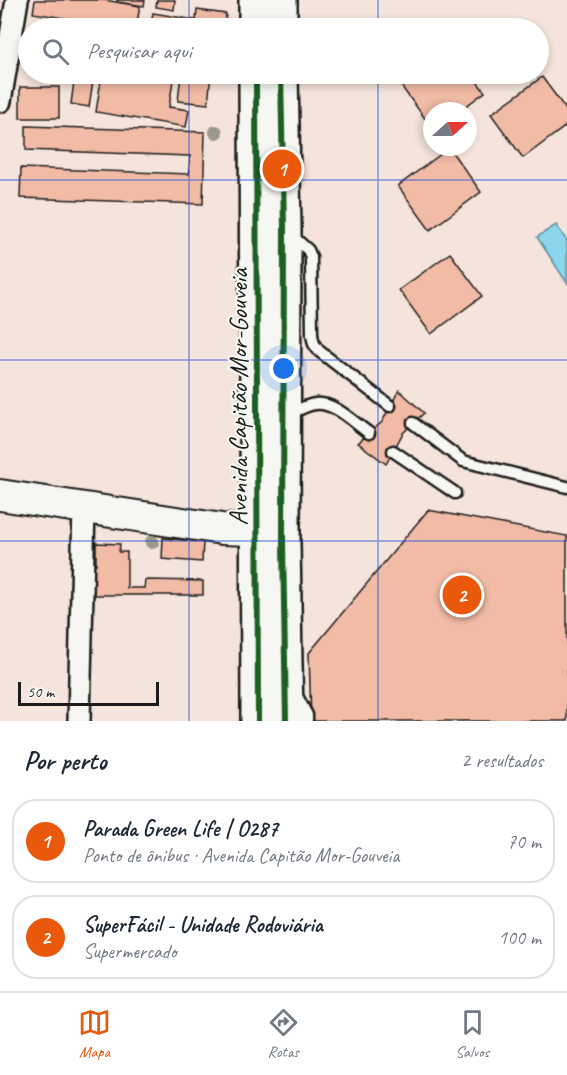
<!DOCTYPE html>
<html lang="pt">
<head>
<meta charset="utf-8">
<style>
  body { margin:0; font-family:Caveat,sans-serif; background:#f2f2f3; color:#1f2937 }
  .compass { position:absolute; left:423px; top:102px; width:54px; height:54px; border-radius:50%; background:#fff; box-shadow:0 3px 9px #0003; rotate:69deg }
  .scale { position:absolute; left:18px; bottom:15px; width:141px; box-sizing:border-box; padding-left:6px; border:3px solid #1c1c1c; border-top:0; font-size:16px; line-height:21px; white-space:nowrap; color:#1c1c1c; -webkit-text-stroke:4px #f6f6f2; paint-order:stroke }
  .you { position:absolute; left:284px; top:369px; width:21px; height:21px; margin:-15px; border:4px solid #fff; border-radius:50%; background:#1a73e8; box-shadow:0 0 0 9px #1a73e833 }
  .badge { display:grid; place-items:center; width:39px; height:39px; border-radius:50%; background:#ea580c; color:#fff; font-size:20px; font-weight:700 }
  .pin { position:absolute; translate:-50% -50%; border:3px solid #fff; box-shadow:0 2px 6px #0006 }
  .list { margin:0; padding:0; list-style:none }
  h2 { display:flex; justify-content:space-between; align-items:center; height:78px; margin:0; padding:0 24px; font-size:26px }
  h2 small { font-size:20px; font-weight:400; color:#747a83 }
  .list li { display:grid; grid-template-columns:39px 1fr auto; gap:18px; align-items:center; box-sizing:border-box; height:84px; margin:0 12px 12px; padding:0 12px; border:2px solid #e0e1e3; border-radius:24px }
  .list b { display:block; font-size:22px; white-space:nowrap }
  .list p { margin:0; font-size:20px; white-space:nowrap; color:#747a83 }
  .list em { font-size:20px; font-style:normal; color:#747a83 }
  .icon { flex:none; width:33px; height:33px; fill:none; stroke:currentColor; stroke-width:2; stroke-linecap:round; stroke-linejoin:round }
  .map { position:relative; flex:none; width:567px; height:721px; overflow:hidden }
  .search { position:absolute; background:#fff; box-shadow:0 3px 9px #0003; left:18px; right:18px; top:18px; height:66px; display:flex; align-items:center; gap:15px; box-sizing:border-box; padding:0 21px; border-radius:33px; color:#747a83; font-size:22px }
  .sheet { height:270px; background:#fff }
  nav { display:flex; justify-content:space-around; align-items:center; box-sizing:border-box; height:84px; border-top:2px solid #e0e1e3; background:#fff; font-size:16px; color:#747a83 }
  nav a { display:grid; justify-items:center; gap:3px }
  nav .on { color:#ea580c }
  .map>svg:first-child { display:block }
  .water { fill:#8cd6ed; stroke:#5f8c99; stroke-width:1.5 }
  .building { fill:#f1bba5; stroke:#1c1c1c; stroke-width:1.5 }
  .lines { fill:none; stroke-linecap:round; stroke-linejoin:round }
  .service-casing { stroke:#1c1c1c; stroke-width:15 }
  .minor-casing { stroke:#1c1c1c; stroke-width:26 }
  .secondary-casing { stroke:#1c1c1c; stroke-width:34 }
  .primary-casing { stroke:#1c1c1c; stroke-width:38 }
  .service { stroke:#f6f6f2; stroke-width:10 }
  .minor { stroke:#f6f6f2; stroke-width:21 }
  .secondary { stroke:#f6f6f2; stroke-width:30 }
  .primary { stroke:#f6f6f2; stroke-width:33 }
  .cycleway-casing { stroke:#f6f6f2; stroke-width:10 }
  .cycleway { stroke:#1b5e20; stroke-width:6 }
  .tree { fill:#9b9987 }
  .grid { fill:none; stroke:#1d4ed8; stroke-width:1.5; stroke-opacity:0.55 }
  .labels { text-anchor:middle; stroke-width:4.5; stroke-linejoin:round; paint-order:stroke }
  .street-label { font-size:26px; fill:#1c1c1c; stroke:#f6f6f2 }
</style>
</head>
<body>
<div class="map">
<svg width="567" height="721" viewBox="0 0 567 721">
  <rect width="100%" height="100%" fill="#f4e4db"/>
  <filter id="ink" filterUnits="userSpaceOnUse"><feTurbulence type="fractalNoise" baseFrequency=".0167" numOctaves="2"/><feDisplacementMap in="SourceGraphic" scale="12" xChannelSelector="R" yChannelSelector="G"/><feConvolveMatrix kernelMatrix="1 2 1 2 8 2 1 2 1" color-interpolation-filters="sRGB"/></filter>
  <g filter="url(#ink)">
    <!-- water -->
    <polygon class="water" points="556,225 567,241 567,283 537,237"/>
    <!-- building -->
    <g class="building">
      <polygon points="35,0 104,0 140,6 136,28 124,28 33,13"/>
      <polygon points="117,0 145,0 144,6 117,2"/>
      <polygon points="157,0 175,0 174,10 156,7"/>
      <polygon points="197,10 226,14 224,28 195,28"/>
      <polygon points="153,13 196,20 195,28 136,28 138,21 151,23"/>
      <polygon points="75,74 94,74 89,107 71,104"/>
      <polygon points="102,74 174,74 169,107 189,110 186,127 96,112"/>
      <polygon points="181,74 211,74 208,104 178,101"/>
      <polygon points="418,74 471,74 485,92 459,111 432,111 432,128 401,86"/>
      <polygon points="542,77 567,111 567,125 523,158 491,114"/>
      <rect x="20" y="87" width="39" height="31"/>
      <polygon points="26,126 205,132 203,204 20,198 21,168 189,174 190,156 26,150"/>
      <polygon points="449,148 481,192 430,230 398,186"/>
      <polygon points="450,253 482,296 431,334 399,290"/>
      <polygon points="399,390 424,413 403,433 386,464 358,443 382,422"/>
      <polygon points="428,510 567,536 567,721 311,721 309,653"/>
      <polygon points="163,538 203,542 202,562 162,559"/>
      <polygon points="96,543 120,544 119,552 127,552 127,588 144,588 145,580 203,581 203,595 88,595 89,564 96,564"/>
    </g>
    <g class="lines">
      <defs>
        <g id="service">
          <polyline points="290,234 308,250 311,257 312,335 314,344 319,351 390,406"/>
          <path d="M288,415C296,411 306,405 315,404C334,401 354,423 369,433"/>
          <polyline points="413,423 463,461 567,487"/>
          <polyline points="393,451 455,493"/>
          <polyline points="296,694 307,715 307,721"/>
        </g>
        <g id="minor">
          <polyline points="0,101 17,0"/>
          <polyline points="79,721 84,507"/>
        </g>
        <polyline id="secondary" points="0,495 222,529 280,531"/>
        <g id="primary">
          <polyline points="256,0 256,28"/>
          <polyline points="280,0 280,28"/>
          <polyline points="256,74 258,721"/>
          <polyline points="281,74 284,229 283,543 286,721"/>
        </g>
      </defs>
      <!-- service casing -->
      <use href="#service" class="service-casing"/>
      <!-- minor casing -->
      <use href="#minor" class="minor-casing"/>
      <!-- secondary casing -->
      <use href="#secondary" class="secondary-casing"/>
      <!-- primary casing -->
      <use href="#primary" class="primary-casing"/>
      <!-- service -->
      <use href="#service" class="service"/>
      <!-- minor -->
      <use href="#minor" class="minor"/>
      <!-- secondary -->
      <use href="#secondary" class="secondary"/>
      <!-- primary -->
      <use href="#primary" class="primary"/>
      <defs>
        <g id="cycleway">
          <polyline points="256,74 258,721"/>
          <polyline points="281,74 284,229 283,543 286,721"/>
        </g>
      </defs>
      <!-- cycleway casing -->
      <use href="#cycleway" class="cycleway-casing"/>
      <!-- cycleway -->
      <use href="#cycleway" class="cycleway"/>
    </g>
    <!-- trees -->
    <g class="tree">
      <circle cx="216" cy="132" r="7"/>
      <circle cx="152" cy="542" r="7"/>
    </g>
  </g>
  <!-- grid -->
  <path class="grid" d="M189,0V28M378,0V28M189,74V721M378,74V721M0,180H567M0,360H567M0,541H567"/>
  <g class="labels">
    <!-- street labels -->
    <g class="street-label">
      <text transform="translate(238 397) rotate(-90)" y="9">Avenida Capitão Mor-Gouveia</text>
    </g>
  </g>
</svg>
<svg class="compass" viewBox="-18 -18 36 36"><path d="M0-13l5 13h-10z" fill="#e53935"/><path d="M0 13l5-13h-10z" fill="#747a83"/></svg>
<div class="scale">50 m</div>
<div class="you"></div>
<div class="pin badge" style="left:282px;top:169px">1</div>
<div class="pin badge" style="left:462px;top:595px">2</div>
<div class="search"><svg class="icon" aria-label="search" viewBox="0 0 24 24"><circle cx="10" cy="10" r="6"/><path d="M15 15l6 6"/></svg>Pesquisar aqui</div>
</div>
<section class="sheet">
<h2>Por perto<small>2 resultados</small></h2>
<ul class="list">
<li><span class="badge">1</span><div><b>Parada Green Life | O287</b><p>Ponto de ônibus · Avenida Capitão Mor-Gouveia</p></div><em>70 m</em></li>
<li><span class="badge">2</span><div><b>SuperFácil - Unidade Rodoviária</b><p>Supermercado</p></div><em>100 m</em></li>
</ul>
</section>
<nav>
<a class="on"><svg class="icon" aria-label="map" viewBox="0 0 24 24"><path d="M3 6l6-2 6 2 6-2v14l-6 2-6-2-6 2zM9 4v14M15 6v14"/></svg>Mapa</a>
<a><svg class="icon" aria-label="directions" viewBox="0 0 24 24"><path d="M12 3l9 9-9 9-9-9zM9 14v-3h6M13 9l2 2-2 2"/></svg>Rotas</a>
<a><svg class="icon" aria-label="saved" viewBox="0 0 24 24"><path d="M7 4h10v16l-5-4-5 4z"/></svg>Salvos</a>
</nav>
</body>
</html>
